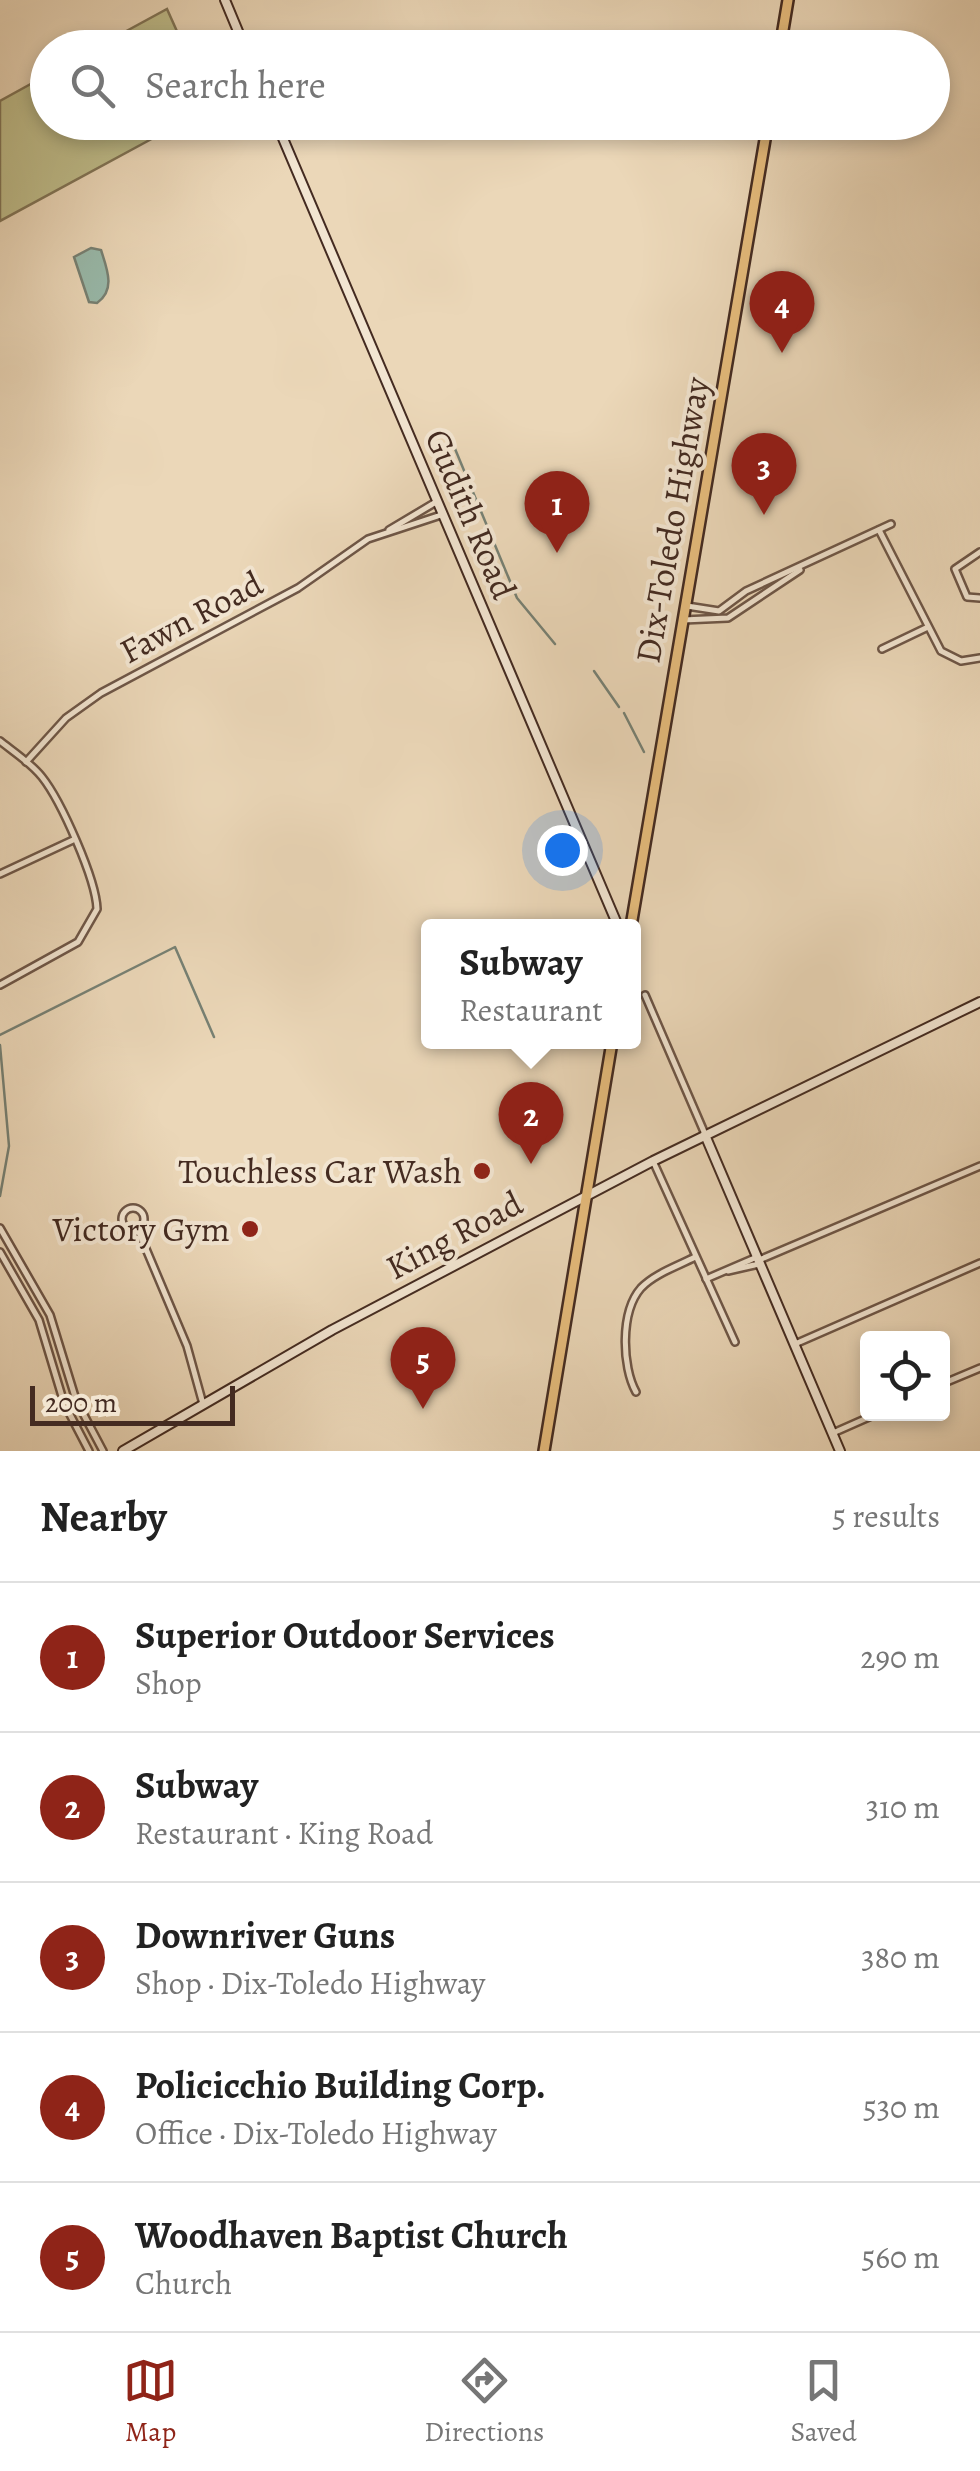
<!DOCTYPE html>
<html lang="en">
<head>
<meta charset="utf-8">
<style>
  body { margin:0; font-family:Alegreya,serif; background:#f2f2f2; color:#222 }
  .controls { position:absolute; right:30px; bottom:30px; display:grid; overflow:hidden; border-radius:10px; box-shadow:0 5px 15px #0003 }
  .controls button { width:90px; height:90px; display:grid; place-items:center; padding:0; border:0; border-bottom:2px solid #e0e0e0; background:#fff; color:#222; font:50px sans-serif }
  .scale { position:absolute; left:30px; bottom:25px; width:205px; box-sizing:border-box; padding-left:10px; border:5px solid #442b21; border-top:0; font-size:28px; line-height:35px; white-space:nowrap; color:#442b21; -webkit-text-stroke:8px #f2e5d1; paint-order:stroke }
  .you { position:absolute; left:562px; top:850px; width:35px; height:35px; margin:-25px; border:8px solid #fff; border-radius:50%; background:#1a73e8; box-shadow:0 0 0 15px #1a73e833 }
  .badge { display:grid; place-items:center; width:65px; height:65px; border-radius:50%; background:#8f2418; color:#fff; font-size:32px; font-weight:700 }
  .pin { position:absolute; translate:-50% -82px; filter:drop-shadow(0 2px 5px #0008) }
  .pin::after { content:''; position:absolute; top:52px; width:35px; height:30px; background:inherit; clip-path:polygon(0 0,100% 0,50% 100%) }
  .popup { position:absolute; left:421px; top:919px; width:220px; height:130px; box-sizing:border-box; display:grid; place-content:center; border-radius:10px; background:#fff; filter:drop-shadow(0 2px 8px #0005); font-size:32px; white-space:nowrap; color:#767676 }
  .popup b { font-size:38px; color:#222 }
  .popup::after { content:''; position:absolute; left:50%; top:100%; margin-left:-20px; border:20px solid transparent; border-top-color:#fff }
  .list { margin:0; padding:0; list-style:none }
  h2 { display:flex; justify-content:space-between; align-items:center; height:130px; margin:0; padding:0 40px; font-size:42px }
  h2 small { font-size:32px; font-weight:400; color:#767676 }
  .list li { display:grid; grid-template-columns:65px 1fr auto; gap:30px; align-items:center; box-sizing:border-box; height:150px; padding:0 40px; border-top:2px solid #e0e0e0 }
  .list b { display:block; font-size:38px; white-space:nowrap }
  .list p { margin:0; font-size:32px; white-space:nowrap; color:#767676 }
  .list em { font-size:32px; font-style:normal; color:#767676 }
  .icon { flex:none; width:55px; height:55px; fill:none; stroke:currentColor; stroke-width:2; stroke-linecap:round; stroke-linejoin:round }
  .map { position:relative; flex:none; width:980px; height:1451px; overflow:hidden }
  .search { position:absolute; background:#fff; box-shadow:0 5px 15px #0003; left:30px; right:30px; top:30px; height:110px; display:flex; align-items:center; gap:25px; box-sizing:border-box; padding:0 35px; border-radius:55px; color:#767676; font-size:38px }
  .sheet { height:880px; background:#fff }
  nav { display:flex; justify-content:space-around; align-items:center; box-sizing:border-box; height:140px; border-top:2px solid #e0e0e0; background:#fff; font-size:28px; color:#767676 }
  nav a { display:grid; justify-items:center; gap:5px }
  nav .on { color:#8f2418 }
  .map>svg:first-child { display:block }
  .green { fill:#bebc8a; stroke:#817456; stroke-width:2.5 }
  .water { fill:#99baab; stroke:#778174; stroke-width:2.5 }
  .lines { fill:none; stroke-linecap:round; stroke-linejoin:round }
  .stream { stroke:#778174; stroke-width:2.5 }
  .street-casing { stroke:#6e5647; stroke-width:10 }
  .secondary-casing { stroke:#442b21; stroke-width:12 }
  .primary-casing { stroke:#442b21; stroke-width:14 }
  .street { stroke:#f2e5d1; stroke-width:5 }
  .secondary { stroke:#f2e5d1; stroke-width:8 }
  .primary { stroke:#e6bc7c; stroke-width:9 }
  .poi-dot { fill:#8f2418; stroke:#f2e5d1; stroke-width:4 }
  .labels { text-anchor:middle; stroke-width:8; stroke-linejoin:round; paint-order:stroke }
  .street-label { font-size:35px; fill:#442b21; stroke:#f2e5d1 }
  .poi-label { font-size:35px; fill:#442b21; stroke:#f2e5d1; text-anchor:end }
</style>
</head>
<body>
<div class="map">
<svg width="980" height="1451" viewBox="0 0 980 1451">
  <rect width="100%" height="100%" fill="#ebd7b8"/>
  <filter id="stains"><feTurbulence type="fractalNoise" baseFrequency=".002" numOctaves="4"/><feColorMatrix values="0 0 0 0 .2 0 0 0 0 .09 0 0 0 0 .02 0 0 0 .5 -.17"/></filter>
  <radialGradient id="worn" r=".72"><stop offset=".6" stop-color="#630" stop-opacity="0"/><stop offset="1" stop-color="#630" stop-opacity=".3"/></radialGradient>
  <!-- green -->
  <g class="green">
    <polygon points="167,9 184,47 97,47"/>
    <polygon points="47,75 48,122 181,123 0,221 0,101"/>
  </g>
  <!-- water -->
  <path class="water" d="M91,248L101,250C107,269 116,290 97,303L89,302L74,257Z"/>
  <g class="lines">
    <!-- stream -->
    <g class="stream">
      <polyline points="453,444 517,598 555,644"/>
      <polyline points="594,671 619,707"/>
      <polyline points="624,713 644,752"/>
      <polyline points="0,1035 175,947 214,1037"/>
      <polyline points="0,1045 9,1146 0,1196"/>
    </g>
    <defs>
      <g id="street">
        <polyline points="389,530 436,502"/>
        <polyline points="879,530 941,651 961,661 980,658"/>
        <polyline points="980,552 955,569 967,597 980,598"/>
        <polyline points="687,606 719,611 746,591 891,524"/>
        <polyline points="683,620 728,618 800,570"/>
        <polyline points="882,649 928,627"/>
        <path d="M0,741C14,752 31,763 42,777C61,801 96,879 97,909L78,942L0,985"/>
        <polyline points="26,762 66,718 101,693 298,588 368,539 441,515"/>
        <polyline points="0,874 73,840"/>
        <polyline points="645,995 705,1134"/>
        <polyline points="653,1161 735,1342"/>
        <circle cx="133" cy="1219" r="11"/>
        <polyline points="0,1228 50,1315 76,1400 103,1451"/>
        <polyline points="138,1230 187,1346 203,1404"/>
        <polyline points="0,1252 39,1320 64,1403 89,1451"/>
        <polyline points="759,1260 980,1166"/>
        <polyline points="728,1271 759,1264"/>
        <polyline points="706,1279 757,1257"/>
        <polyline points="795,1344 980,1263"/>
        <polyline points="942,1384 980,1368"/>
        <path d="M636,1392C622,1367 620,1312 641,1288C654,1274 678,1266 695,1257"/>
        <polyline points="833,1433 876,1414"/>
      </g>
      <g id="secondary">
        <polyline points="225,0 245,48"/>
        <polyline points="276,122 618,926"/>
        <polyline points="705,1135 840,1451"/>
        <polyline points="123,1451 332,1330 653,1161 980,1002"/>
      </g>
      <g id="primary">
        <polyline points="780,48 788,0"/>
        <polyline points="631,926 768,122"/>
        <polyline points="544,1451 612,1042"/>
      </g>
    </defs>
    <!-- street casing -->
    <use href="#street" class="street-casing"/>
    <!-- secondary casing -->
    <use href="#secondary" class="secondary-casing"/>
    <!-- primary casing -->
    <use href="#primary" class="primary-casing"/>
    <!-- street -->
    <use href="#street" class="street"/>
    <!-- secondary -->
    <use href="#secondary" class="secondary"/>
    <!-- primary -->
    <use href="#primary" class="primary"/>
  </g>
  <!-- markers -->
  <g class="poi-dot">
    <circle cx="482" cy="1171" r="10"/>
    <circle cx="250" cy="1229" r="10"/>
  </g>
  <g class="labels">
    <!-- street labels -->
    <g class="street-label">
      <text transform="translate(471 514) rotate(67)" y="12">Gudith Road</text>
      <text transform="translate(672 520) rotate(-80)" y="12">Dix-Toledo Highway</text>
      <text transform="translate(191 617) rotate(-28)" y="12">Fawn Road</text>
      <text transform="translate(454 1235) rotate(-28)" y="12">King Road</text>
    </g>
    <!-- poi labels -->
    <g class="poi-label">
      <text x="462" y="1183">Touchless Car Wash</text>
      <text x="230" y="1241">Victory Gym</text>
    </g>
  </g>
  <rect width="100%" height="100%" filter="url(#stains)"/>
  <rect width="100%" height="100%" fill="url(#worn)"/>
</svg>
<div class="controls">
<button><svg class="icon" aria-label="locate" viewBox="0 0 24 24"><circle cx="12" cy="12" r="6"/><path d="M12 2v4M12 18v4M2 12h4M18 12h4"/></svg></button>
</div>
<div class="scale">200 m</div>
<div class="you"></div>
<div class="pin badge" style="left:557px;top:553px">1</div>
<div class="pin badge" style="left:531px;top:1164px">2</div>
<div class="popup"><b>Subway</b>Restaurant</div>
<div class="pin badge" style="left:764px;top:515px">3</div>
<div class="pin badge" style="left:782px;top:353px">4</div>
<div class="pin badge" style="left:423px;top:1409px">5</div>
<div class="search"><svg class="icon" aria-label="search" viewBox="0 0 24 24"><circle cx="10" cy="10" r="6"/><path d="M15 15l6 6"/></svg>Search here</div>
</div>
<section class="sheet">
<h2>Nearby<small>5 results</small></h2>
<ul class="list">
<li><span class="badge">1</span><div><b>Superior Outdoor Services</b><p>Shop</p></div><em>290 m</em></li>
<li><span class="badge">2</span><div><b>Subway</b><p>Restaurant · King Road</p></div><em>310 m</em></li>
<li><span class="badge">3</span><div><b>Downriver Guns</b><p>Shop · Dix-Toledo Highway</p></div><em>380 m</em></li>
<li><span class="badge">4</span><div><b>Policicchio Building Corp.</b><p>Office · Dix-Toledo Highway</p></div><em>530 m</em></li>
<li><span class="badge">5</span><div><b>Woodhaven Baptist Church</b><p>Church</p></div><em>560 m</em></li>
</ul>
</section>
<nav>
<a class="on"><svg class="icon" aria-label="map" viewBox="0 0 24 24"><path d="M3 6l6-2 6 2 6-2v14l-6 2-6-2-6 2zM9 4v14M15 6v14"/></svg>Map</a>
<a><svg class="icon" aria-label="directions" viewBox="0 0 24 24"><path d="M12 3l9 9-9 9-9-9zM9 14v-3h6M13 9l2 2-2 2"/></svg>Directions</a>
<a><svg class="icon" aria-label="saved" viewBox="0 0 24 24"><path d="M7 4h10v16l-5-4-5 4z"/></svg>Saved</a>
</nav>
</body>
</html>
